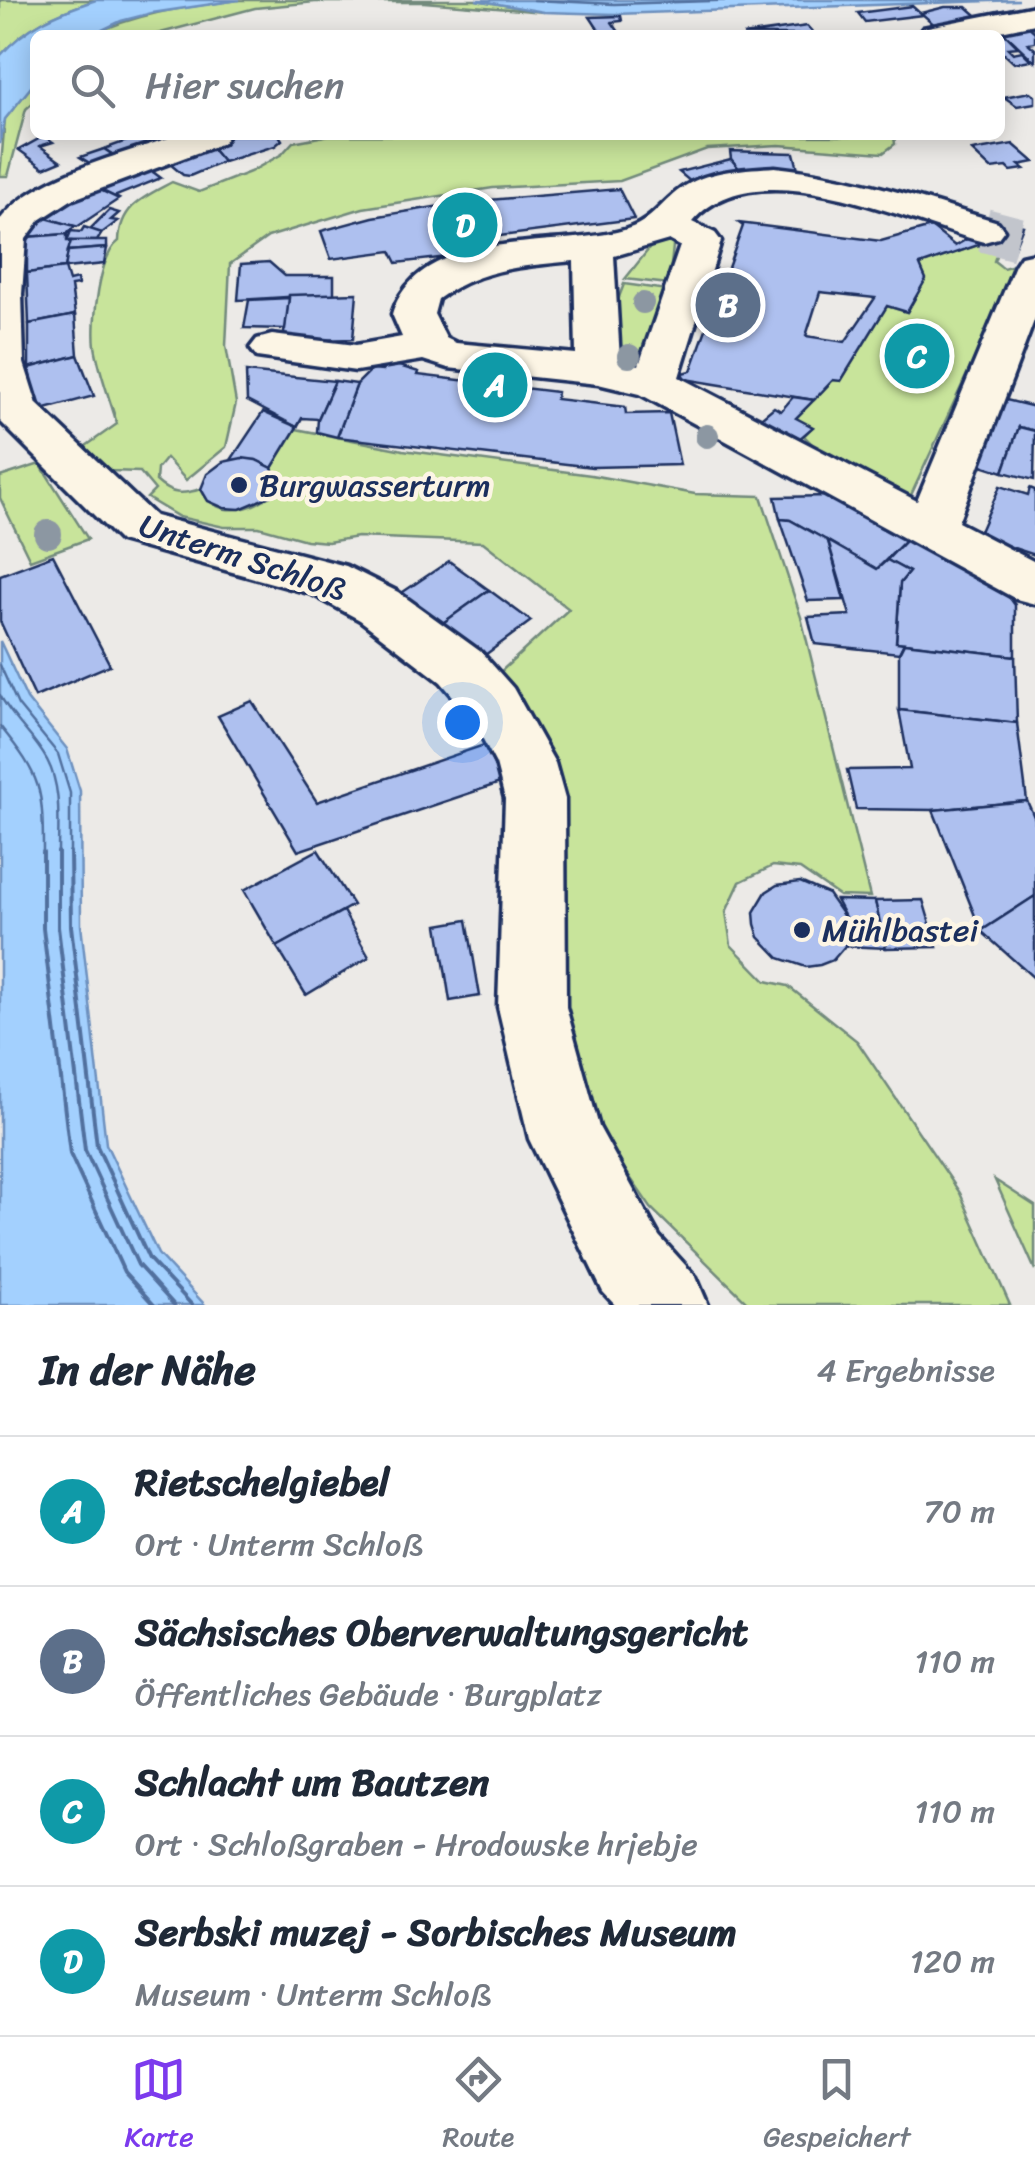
<!DOCTYPE html>
<html lang="de">
<head>
<meta charset="utf-8">
<style>
  body { margin:0; font-family:Sriracha,sans-serif; background:#f6f6f7; color:#1f2937 }
  .you { position:absolute; left:462px; top:722px; width:35px; height:35px; margin:-25px; border:8px solid #fff; border-radius:50%; background:#1a73e8; box-shadow:0 0 0 15px #1a73e833 }
  .badge { display:grid; place-items:center; width:65px; height:65px; border-radius:50%; background:#7c3aed; color:#fff; font-size:32px; font-weight:700 }
  .pin { position:absolute; translate:-50% -50%; border:5px solid #fff; box-shadow:0 2px 10px #0006 }
  .list { margin:0; padding:0; list-style:none }
  h2 { display:flex; justify-content:space-between; align-items:center; height:130px; margin:0; padding:0 40px; font-size:42px }
  h2 small { font-size:32px; font-weight:400; color:#747a83 }
  .list li { display:grid; grid-template-columns:65px 1fr auto; gap:30px; align-items:center; box-sizing:border-box; height:150px; padding:0 40px; border-top:2px solid #e0e1e3 }
  .list b { display:block; font-size:38px; white-space:nowrap }
  .list p { margin:0; font-size:32px; white-space:nowrap; color:#747a83 }
  .list em { font-size:32px; font-style:normal; color:#747a83 }
  .icon { flex:none; width:55px; height:55px; fill:none; stroke:currentColor; stroke-width:2; stroke-linecap:round; stroke-linejoin:round }
  .map { position:relative; flex:none; width:1035px; height:1305px; overflow:hidden }
  .search { position:absolute; background:#fff; box-shadow:0 5px 25px #0003; left:30px; right:30px; top:30px; height:110px; display:flex; align-items:center; gap:25px; box-sizing:border-box; padding:0 35px; border-radius:15px; color:#747a83; font-size:38px }
  .sheet { height:730px; background:#fff }
  nav { display:flex; justify-content:space-around; align-items:center; box-sizing:border-box; height:140px; border-top:2px solid #e0e1e3; background:#fff; font-size:28px; color:#747a83 }
  nav a { display:grid; justify-items:center; gap:5px }
  nav .on { color:#7c3aed }
  .map>svg:first-child { display:block }
  .green { fill:#c8e49b; stroke:#728a7c; stroke-width:2.5 }
  .water { fill:#a3d0fe; stroke:#6d90be; stroke-width:2.5 }
  .lines { fill:none; stroke-linecap:round; stroke-linejoin:round }
  .shore-far1 { stroke:#516f9e; stroke-width:2.5 }
  .shore { stroke:#516f9e; stroke-width:4 }
  .building { fill:#aec0ef; stroke:#1b2f5e; stroke-width:2.5; fill-rule:evenodd }
  .minor-tunnel { stroke:#c2c5cc; stroke-width:44; stroke-dasharray:44 21; stroke-linecap:butt }
  .minor-casing { stroke:#1b2f5e; stroke-width:7 }
  .minor { fill:#fcf5e5; fill-rule:evenodd }
  .tree { fill:#8c97a2 }
  .poi-dot { fill:#1b2f5e; stroke:#fcf5e5; stroke-width:4 }
  .labels { text-anchor:middle; stroke-width:9; stroke-linejoin:round; paint-order:stroke }
  .poi-label { font-size:32px; fill:#1b2f5e; stroke:#fcf5e5; text-anchor:start }
  .street-label { font-size:32px; fill:#1b2f5e; stroke:#fcf5e5 }
</style>
</head>
<body>
<div class="map">
<svg width="1035" height="1305" viewBox="0 0 1035 1305">
  <rect width="100%" height="100%" fill="#eceae7"/>
  <filter id="ink" filterUnits="userSpaceOnUse"><feTurbulence type="fractalNoise" baseFrequency=".01" numOctaves="2"/><feDisplacementMap in="SourceGraphic" scale="20" xChannelSelector="R" yChannelSelector="G"/><feConvolveMatrix kernelMatrix="1 2 1 2 8 2 1 2 1" color-interpolation-filters="sRGB"/></filter>
  <g filter="url(#ink)">
    <!-- green -->
    <g class="green">
      <path d="M0,0H96C57,13 27,25 0,56Z"/>
      <path d="M239,0H476L544,12L424,2H315L255,8L153,35H92C139,12 188,7 239,0Z"/>
      <polygon points="35,82 35,101 26,109 8,176 0,176 5,119"/>
      <path d="M330,135L894,136L895,144L883,153L779,145L707,149L620,181L493,188L363,208L268,237L230,264L226,346L236,403L226,447L186,480L166,458L157,469L156,481C171,495 182,495 201,489C214,520 257,512 275,489L276,475L272,468L296,429L403,450L591,475L695,494L761,496L801,617L870,897L839,896L800,869L773,866L740,882L726,912L731,945L766,981L788,986L857,1041L960,1193L1010,1305H750L651,1208L590,1119L497,675L569,609L483,542L357,537L328,542L306,540L259,527H224L179,517L147,498L155,490L140,472L111,471L83,448L117,424C110,399 99,372 95,346C92,322 99,255 119,241C120,206 144,197 172,182L199,192L250,172L282,154L293,142Z"/>
      <polygon points="660,235 674,237 669,284 625,279"/>
      <polygon points="978,245 998,250 994,261 1003,268 1018,264 906,506 803,453 813,445 804,436 812,427 796,418 833,380 841,381 887,306 907,312 925,280 920,265"/>
      <polygon points="624,284 667,290 640,365 619,363 611,318"/>
      <polygon points="40,464 88,539 30,560 0,498 0,477"/>
      <polygon points="995,1180 1035,1206 1035,1270"/>
    </g>
    <!-- water -->
    <g class="water">
      <path d="M96,0H239L152,13L121,21L92,35H35V82L5,119L0,144V56C27,25 57,13 96,0Z"/>
      <polygon points="476,0 1019,0 615,14 544,12"/>
      <polygon points="0,641 27,699 67,749 80,791 81,925 106,1144 158,1254 205,1305 0,1305"/>
    </g>
    <g class="lines">
      <!-- shore-far1 -->
      <g class="shore-far1">
        <polyline points="534,0 614,4 745,0"/>
        <polyline points="0,665 18,705 58,754 70,793 70,854"/>
        <path d="M0,695C12,719 34,736 47,760C62,788 58,823 58,854"/>
        <path d="M0,726C42,778 43,788 43,854"/>
      </g>
      <!-- shore -->
      <g class="shore">
        <polyline points="43,852 43,928 70,1154 124,1272 154,1305"/>
        <polyline points="58,852 58,927 85,1150 138,1265 174,1305"/>
        <polyline points="70,852 71,926 97,1146 149,1259 192,1305"/>
      </g>
    </g>
    <!-- building -->
    <g class="building">
      <polygon points="912,6 922,15 865,22 858,13"/>
      <polygon points="945,7 967,7 983,21 938,28 921,13"/>
      <polygon points="621,16 622,21 612,22 621,35 602,35 590,17"/>
      <polygon points="1026,24 1035,32 1035,42 1028,43 1035,49 1035,62 999,28"/>
      <polygon points="807,26 815,35 743,35"/>
      <polygon points="999,28 1018,47 1008,48 1013,53 1022,51 1031,60 1014,63 1000,50 1000,35 979,32"/>
      <polygon points="1030,92 1035,96 1035,103 1017,106 1004,97"/>
      <polygon points="143,135 188,135 123,161 104,149"/>
      <polygon points="232,135 279,135 282,140 275,146 223,162 207,143"/>
      <polygon points="44,136 53,142 40,146 61,161 44,168 19,150"/>
      <polygon points="207,143 223,162 190,176 183,175 163,158"/>
      <polygon points="1013,144 1034,162 1019,165 1024,169 1011,171 1007,167 991,169 972,151"/>
      <polygon points="104,149 113,155 96,167 80,157"/>
      <polygon points="730,151 794,153 799,173 741,171 731,159"/>
      <polygon points="731,159 741,171 692,183 679,172"/>
      <polygon points="145,166 161,178 114,197 92,186"/>
      <polygon points="92,186 119,199 77,227 42,217"/>
      <polygon points="619,189 634,219 445,243 448,257 397,263 391,251 331,259 321,231 373,217 465,202"/>
      <polygon points="109,210 119,213 111,220 118,221 102,233 89,230"/>
      <polygon points="42,217 75,226 67,234 27,237"/>
      <path d="M989,218L1023,226L1012,253L978,245L920,265L926,279L907,312L887,306L841,381L833,380L814,400L685,379L682,373L691,371L743,226L739,223L881,241L931,227L955,246L972,236L981,238ZM820,292L875,298L845,342L806,336Z"/>
      <polygon points="84,227 102,233 97,241 67,241 71,231 81,232"/>
      <polygon points="67,234 67,241 71,241 65,268 27,273 27,237"/>
      <polygon points="71,241 107,241 107,248 68,251"/>
      <polygon points="107,248 104,264 65,268 68,251"/>
      <polygon points="269,262 285,276 334,276 334,294 238,300 241,264"/>
      <polygon points="65,268 69,281 77,279 78,285 71,286 75,315 29,324 27,273"/>
      <polygon points="357,293 353,339 283,341 289,295"/>
      <polygon points="289,298 285,329 244,328 249,300"/>
      <polygon points="75,315 78,355 29,368 29,324"/>
      <polygon points="78,355 94,396 42,410 29,368"/>
      <polygon points="389,363 419,372 418,375 557,392 556,399 625,407 626,414 669,413 680,465 592,467 337,437 357,384 371,370 382,371"/>
      <polygon points="246,372 335,381 318,419 302,418 297,427 247,401"/>
      <polygon points="335,381 357,384 337,437 317,432 318,419"/>
      <polygon points="793,397 814,400 796,418 813,427 790,447 750,427 774,407 781,411"/>
      <polygon points="1002,399 1035,407 1035,431 1019,427 1003,472 978,464"/>
      <polygon points="263,412 297,427 272,468 256,460 231,460"/>
      <polygon points="1019,427 1035,431 1034,480 1003,472"/>
      <polygon points="242,458 256,460 272,468 277,482 270,496 240,509 224,508 208,501 201,489 207,474 223,462"/>
      <polygon points="1000,486 1028,495 1030,488 1035,490 1035,555 978,536"/>
      <polygon points="830,496 908,538 877,569 790,520 780,519 775,497"/>
      <polygon points="780,519 790,520 828,541 844,600 808,601"/>
      <polygon points="908,538 1004,590 1015,605 1015,656 896,642 900,583 909,572 887,560"/>
      <polygon points="828,541 877,569 887,560 909,572 900,583 896,642 904,643 899,653 815,644 808,617 850,615"/>
      <polygon points="53,555 110,665 35,697 0,621 0,575"/>
      <polygon points="449,561 489,590 440,625 400,594"/>
      <polygon points="489,590 531,621 481,658 440,625"/>
      <polygon points="904,643 1015,656 1017,723 899,710 899,653"/>
      <polygon points="252,701 317,802 484,745 503,782 298,851 218,716"/>
      <polygon points="899,710 1017,723 1027,801 933,810 856,809 847,770 910,769"/>
      <polygon points="1027,801 1035,819 1035,896 981,931 933,810"/>
      <polygon points="318,850 353,905 277,947 244,890"/>
      <polygon points="800,882 828,894 847,921 845,946 833,960 820,965 806,967 779,958 759,937 755,924 754,912 766,892 777,885"/>
      <polygon points="1035,896 1035,979 981,931"/>
      <polygon points="836,900 875,901 886,948 845,946 847,921"/>
      <polygon points="923,900 937,947 886,948 875,901"/>
      <polygon points="343,911 369,957 306,995 277,947"/>
      <polygon points="467,920 480,996 450,1001 438,925"/>
    </g>
    <g class="lines">
      <!-- minor-tunnel -->
      <polyline class="minor-tunnel" points="984,230 1018,239"/>
      <defs>
        <g id="minor">
          <polygon points="1035,6 1035,24 981,35 918,35 923,28"/>
          <path d="M177,135H228L223,143L71,200L40,220L26,239L22,294L24,363L37,404L155,516L346,566L398,592L481,652L513,688L555,763L565,799L566,1007L599,1127L659,1236L696,1277L708,1305H615L603,1292L529,1139L498,1007L505,799L496,764L473,720L441,682L360,620L312,594L120,541L0,421V220C36,174 123,155 177,135Z"/>
          <path d="M775,167C852,175 924,200 998,222L1004,230L998,238L984,242C907,222 755,146 692,222L715,233L721,241L679,377L917,501L1015,265L1021,256L1035,253V318L958,522L1035,562V604L1016,599L640,394L598,384L448,368L423,360L356,371L257,357L250,348L257,339L272,335L356,345L402,337L392,314C420,226 554,250 624,230C653,222 662,200 685,186C710,170 747,169 775,167ZM669,240L680,246L639,365L620,361L614,256ZM574,261L576,354L456,343L446,338L434,314L438,299C480,268 524,266 574,261Z"/>
        </g>
      </defs>
      <!-- minor casing -->
      <use href="#minor" class="minor-casing"/>
      <!-- minor -->
      <use href="#minor" class="minor"/>
    </g>
    <!-- trees -->
    <g class="tree">
      <circle cx="643" cy="303" r="11"/>
      <circle cx="629" cy="356" r="12"/>
      <circle cx="707" cy="436" r="12"/>
      <circle cx="48" cy="534" r="14"/>
    </g>
  </g>
  <!-- markers -->
  <g class="poi-dot">
    <circle cx="239" cy="485" r="10"/>
    <circle cx="802" cy="930" r="10"/>
  </g>
  <g class="labels">
    <!-- poi labels -->
    <g class="poi-label">
      <text x="259" y="496">Burgwasserturm</text>
      <text x="822" y="941">Mühlbastei</text>
    </g>
    <!-- street labels -->
    <g class="street-label">
      <text transform="translate(243 557) rotate(18)" y="11">Unterm Schloß</text>
    </g>
  </g>
</svg>
<div class="you"></div>
<div class="pin badge" style="left:495px;top:385px;background:#0f9aa8">A</div>
<div class="pin badge" style="left:728px;top:305px;background:#5c6f8a">B</div>
<div class="pin badge" style="left:917px;top:356px;background:#0f9aa8">C</div>
<div class="pin badge" style="left:465px;top:225px;background:#0f9aa8">D</div>
<div class="search"><svg class="icon" aria-label="search" viewBox="0 0 24 24"><circle cx="10" cy="10" r="6"/><path d="M15 15l6 6"/></svg>Hier suchen</div>
</div>
<section class="sheet">
<h2>In der Nähe<small>4 Ergebnisse</small></h2>
<ul class="list">
<li><span class="badge" style="background:#0f9aa8">A</span><div><b>Rietschelgiebel</b><p>Ort · Unterm Schloß</p></div><em>70 m</em></li>
<li><span class="badge" style="background:#5c6f8a">B</span><div><b>Sächsisches Oberverwaltungsgericht</b><p>Öffentliches Gebäude · Burgplatz</p></div><em>110 m</em></li>
<li><span class="badge" style="background:#0f9aa8">C</span><div><b>Schlacht um Bautzen</b><p>Ort · Schloßgraben - Hrodowske hrjebje</p></div><em>110 m</em></li>
<li><span class="badge" style="background:#0f9aa8">D</span><div><b>Serbski muzej - Sorbisches Museum</b><p>Museum · Unterm Schloß</p></div><em>120 m</em></li>
</ul>
</section>
<nav>
<a class="on"><svg class="icon" aria-label="map" viewBox="0 0 24 24"><path d="M3 6l6-2 6 2 6-2v14l-6 2-6-2-6 2zM9 4v14M15 6v14"/></svg>Karte</a>
<a><svg class="icon" aria-label="directions" viewBox="0 0 24 24"><path d="M12 3l9 9-9 9-9-9zM9 14v-3h6M13 9l2 2-2 2"/></svg>Route</a>
<a><svg class="icon" aria-label="saved" viewBox="0 0 24 24"><path d="M7 4h10v16l-5-4-5 4z"/></svg>Gespeichert</a>
</nav>
</body>
</html>
